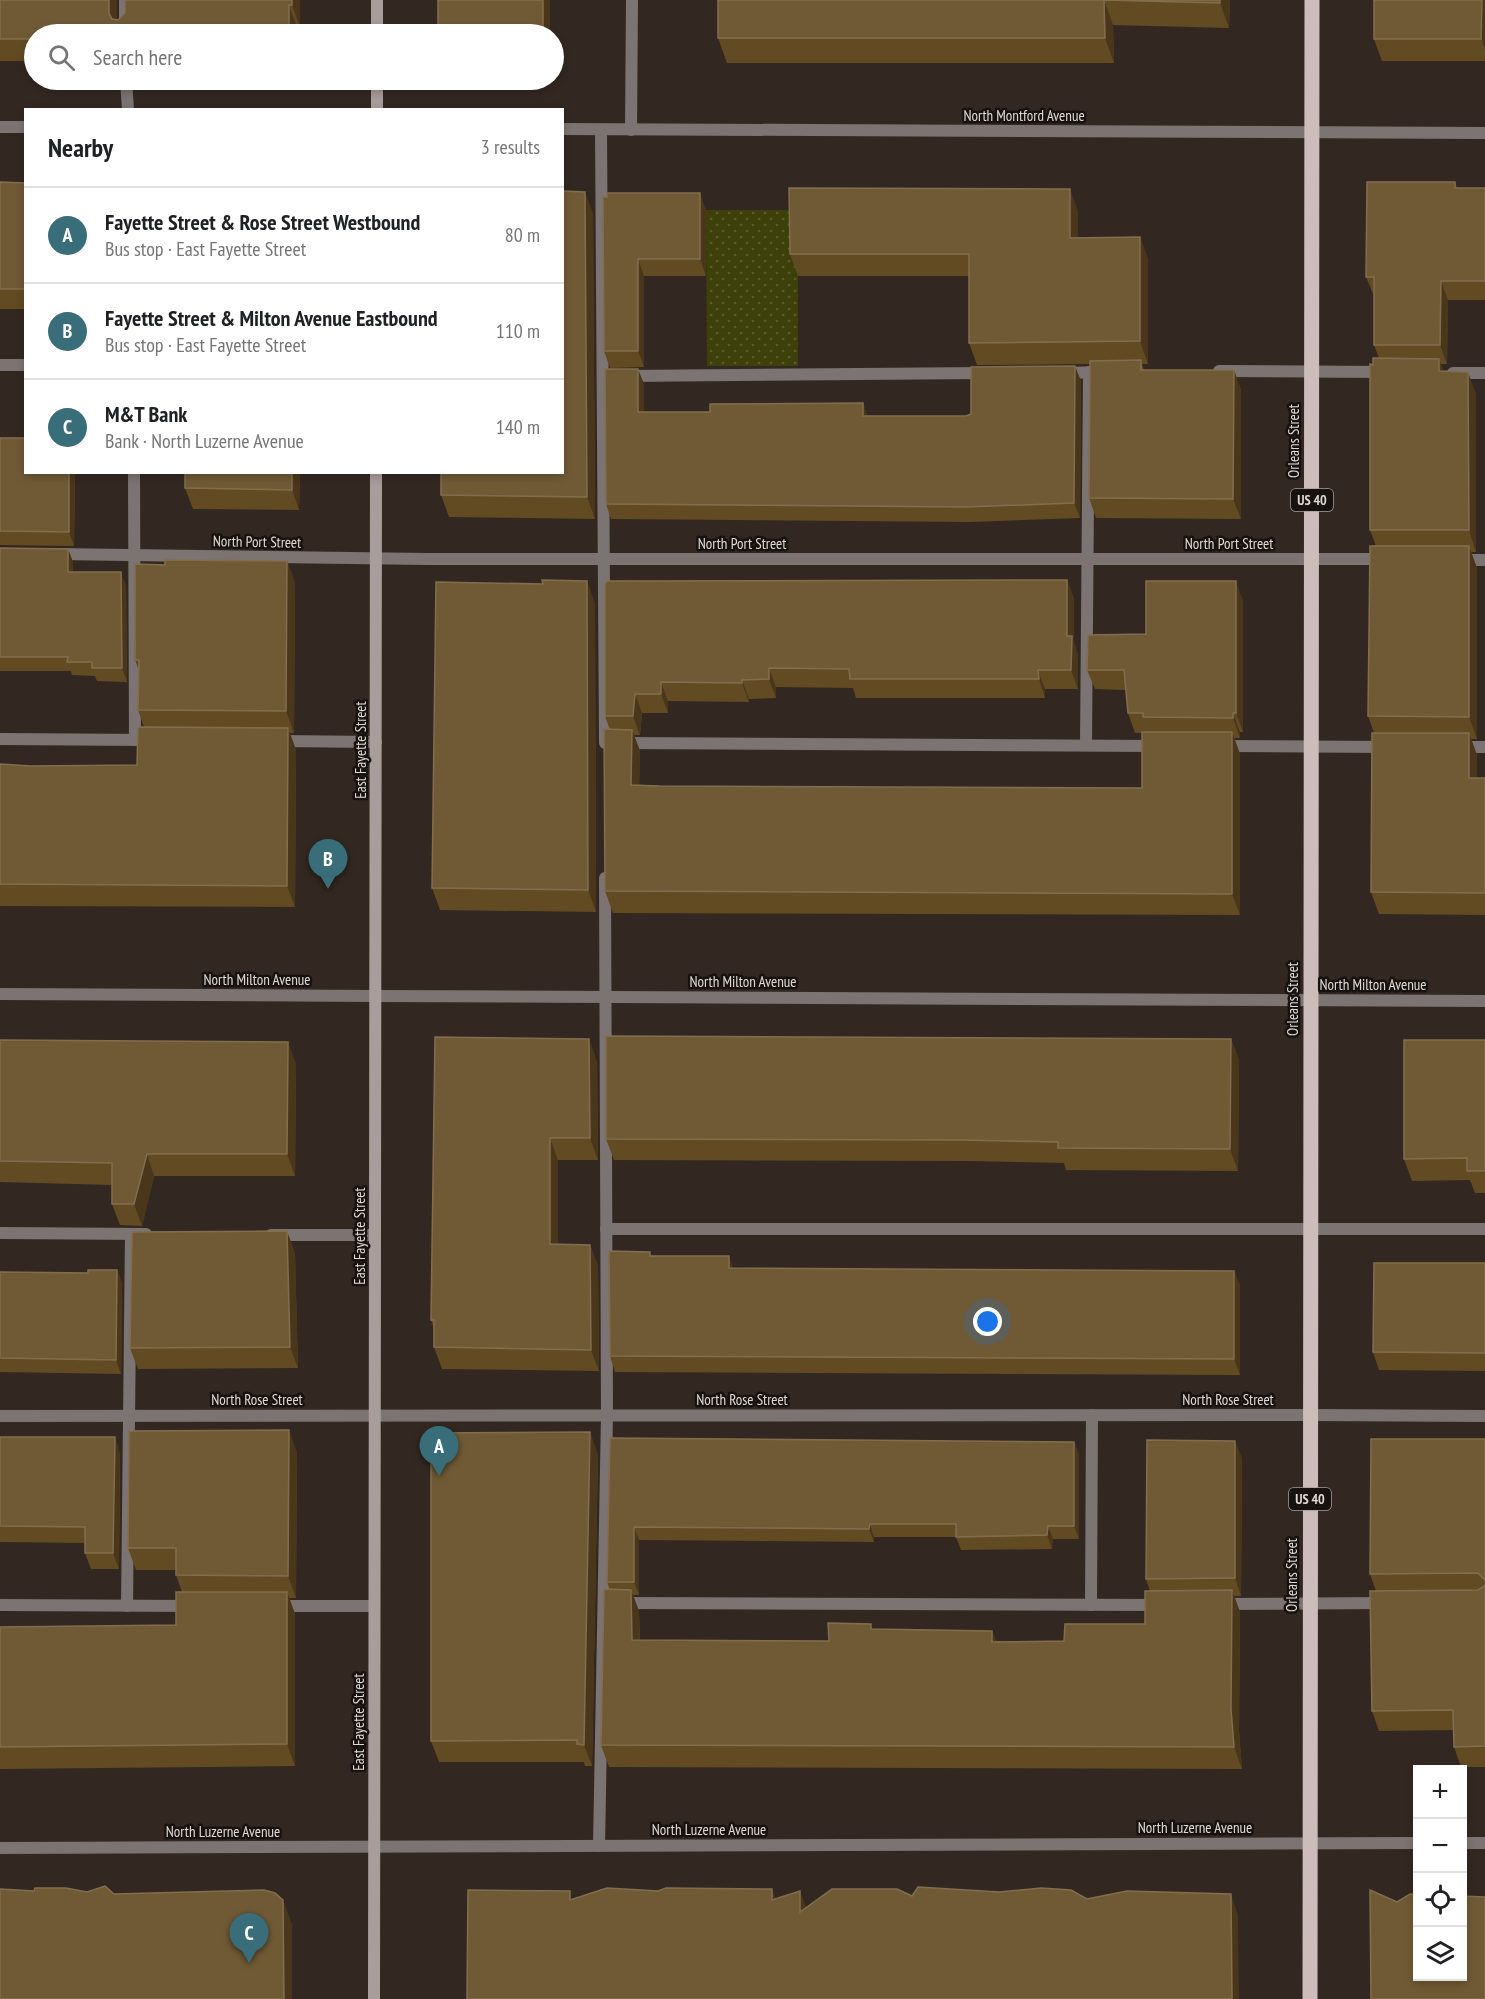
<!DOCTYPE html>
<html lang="en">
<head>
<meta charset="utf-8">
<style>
  body { margin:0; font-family:"PT Sans Narrow",sans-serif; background:#f2f2f2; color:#202124 }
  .controls { position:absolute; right:18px; bottom:18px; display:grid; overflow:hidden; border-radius:0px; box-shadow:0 3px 9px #0003 }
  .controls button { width:54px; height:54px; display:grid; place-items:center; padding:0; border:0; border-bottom:2px solid #e0e0e0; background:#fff; color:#202124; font:30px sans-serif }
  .you { position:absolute; left:988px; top:1322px; width:21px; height:21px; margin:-15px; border:4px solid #fff; border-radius:50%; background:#1a73e8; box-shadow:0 0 0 9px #1a73e833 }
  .badge { display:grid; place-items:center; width:39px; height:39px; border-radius:50%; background:#396d7a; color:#fff; font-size:20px; font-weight:700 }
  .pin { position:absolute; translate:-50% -50px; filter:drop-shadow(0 2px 3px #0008) }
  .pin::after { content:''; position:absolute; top:32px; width:21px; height:18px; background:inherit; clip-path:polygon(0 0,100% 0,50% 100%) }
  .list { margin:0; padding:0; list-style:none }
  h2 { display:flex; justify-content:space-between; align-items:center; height:78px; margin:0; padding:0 24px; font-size:26px }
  h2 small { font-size:20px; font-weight:400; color:#757577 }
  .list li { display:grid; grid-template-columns:39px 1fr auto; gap:18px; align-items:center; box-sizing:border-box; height:96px; padding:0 24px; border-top:2px solid #e0e0e0 }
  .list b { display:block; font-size:22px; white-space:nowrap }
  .list p { margin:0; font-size:20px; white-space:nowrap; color:#757577 }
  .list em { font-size:20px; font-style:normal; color:#757577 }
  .icon { flex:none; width:33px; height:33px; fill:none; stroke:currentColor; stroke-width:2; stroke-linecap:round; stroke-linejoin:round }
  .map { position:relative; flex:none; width:1485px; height:1999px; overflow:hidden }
  .search { position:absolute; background:#fff; box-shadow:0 3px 9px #0003; left:24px; top:24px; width:540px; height:66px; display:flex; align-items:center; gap:15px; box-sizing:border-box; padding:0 21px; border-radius:33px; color:#757577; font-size:22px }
  .panel { position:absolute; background:#fff; box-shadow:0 3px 9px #0003; left:24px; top:108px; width:540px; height:366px; border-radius:0px }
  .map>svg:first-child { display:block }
  .grass { fill:url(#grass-dots) }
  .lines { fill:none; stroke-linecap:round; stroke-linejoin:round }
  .service { stroke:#7b7472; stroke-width:12 }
  .minor { stroke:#7b7472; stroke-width:12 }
  .tertiary { stroke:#7b7472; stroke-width:12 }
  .secondary { stroke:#a99d9b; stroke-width:12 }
  .primary { stroke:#ccbcba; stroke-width:15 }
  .wall { fill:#624b23 }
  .shaded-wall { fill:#4a361a }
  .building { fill:#705a36; stroke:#826e4f; stroke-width:1.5 }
  .labels { text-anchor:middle; stroke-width:5; stroke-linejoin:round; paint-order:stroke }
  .shield { fill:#17120f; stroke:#a49d99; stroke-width:1.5 }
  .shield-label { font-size:14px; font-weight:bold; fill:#e0d9d4 }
  .street-label { font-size:15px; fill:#e0d9d4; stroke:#17120f }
</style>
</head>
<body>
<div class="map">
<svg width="1485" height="1999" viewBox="0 0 1485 1999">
  <defs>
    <pattern id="grass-dots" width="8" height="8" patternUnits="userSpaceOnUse" patternTransform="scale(1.5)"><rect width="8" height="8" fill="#3d4009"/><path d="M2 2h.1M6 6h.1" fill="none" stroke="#595b2c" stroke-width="1.8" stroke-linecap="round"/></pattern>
  </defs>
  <rect width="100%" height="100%" fill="#332821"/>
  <!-- grass -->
  <polygon class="grass" points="706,210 798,210 798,366 707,366"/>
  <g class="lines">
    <!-- service -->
    <g class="service">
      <polyline points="125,0 125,34"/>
      <polyline points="126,80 128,110"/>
      <polyline points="601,130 605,743"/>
      <polyline points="631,130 632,0"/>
      <polyline points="0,365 26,365"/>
      <polyline points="1219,371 1385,372"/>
      <polyline points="1063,373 1106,372"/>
      <polyline points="1453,373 1485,373"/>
      <polyline points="625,376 986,373"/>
      <polyline points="134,472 135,740"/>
      <polyline points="0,739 152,740"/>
      <polyline points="278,741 376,742"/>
      <polyline points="622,743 1157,746"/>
      <polyline points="1086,745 1089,372"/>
      <polyline points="1222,746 1388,747"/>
      <polyline points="1459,747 1485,747"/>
      <polyline points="606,1229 1485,1229"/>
      <polyline points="0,1233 146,1234"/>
      <polyline points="271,1235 375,1235"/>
      <polyline points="0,1416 1311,1415"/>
      <polyline points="619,1603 1160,1605"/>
      <polyline points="1222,1604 1385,1603"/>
      <polyline points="0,1605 191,1606"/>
      <polyline points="1091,1605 1092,1415"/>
      <polyline points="127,1606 131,1234"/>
      <polyline points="277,1606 374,1606"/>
      <polyline points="599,1846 607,1415 605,878"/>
    </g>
    <!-- minor -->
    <g class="minor">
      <polyline points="0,127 26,127"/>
      <polyline points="562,129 1485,133"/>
      <polyline points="55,554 428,559 1385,559"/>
      <polyline points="1459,560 1485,560"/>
      <polyline points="0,994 375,996"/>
      <polyline points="1311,1415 1485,1416"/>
      <polyline points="1462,1843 1485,1843"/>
      <polyline points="0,1848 1418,1843"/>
    </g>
    <!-- tertiary -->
    <polyline class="tertiary" points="375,996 1485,1001"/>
    <!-- secondary -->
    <g class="secondary">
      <polyline points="377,34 377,0"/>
      <polyline points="377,110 377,80"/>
      <polyline points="374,1999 376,472"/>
    </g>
    <!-- primary -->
    <polyline class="primary" points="1310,1999 1312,0"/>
  </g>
  <!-- wall -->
  <g class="wall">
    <polygon points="0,0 117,0 117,20 300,0 300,27 34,34 34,61 0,61"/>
    <polygon points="718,0 1230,0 1229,28 1113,25 1114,63 727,63 718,38"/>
    <polygon points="1485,0 1485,61 1382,61 1374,39"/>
    <polygon points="0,182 26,183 26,309 0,309"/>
    <polygon points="1455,182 1457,188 1485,188 1485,300 1448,300 1447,364 1441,364 1443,371 1476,394 1476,552 1471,552 1477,568 1477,739 1471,739 1477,755 1477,778 1485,778 1485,915 1379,914 1371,892 1374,733 1368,716 1376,546 1370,530 1373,365 1379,358 1374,345 1374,296 1366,277"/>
    <polygon points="603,197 706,210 706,276 644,276 644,367 610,368 604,351"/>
    <polygon points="1078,211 1078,238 1140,237 1148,260 1148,364 1142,364 1144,370 1234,370 1241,390 1241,519 1096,518 1089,498 1090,364 977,365 969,343 969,276 798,276 790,254"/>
    <polygon points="593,213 595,519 449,517 441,495"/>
    <polygon points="1081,381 1080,518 970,522 611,519 606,504 644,384 644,412 710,412 863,403 867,416 966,416"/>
    <polygon points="0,438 75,472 74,546 0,545"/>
    <polygon points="300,472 299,510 193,509 185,488"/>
    <polygon points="0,548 68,549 73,562 73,572 126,586 127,682 97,681 95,676 72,675 71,671 0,671"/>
    <polygon points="287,561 295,583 294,733 290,733 296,750 295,907 0,906 0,764 31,766 137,765 144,727 138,710 139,671 135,660 165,565"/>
    <polygon points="1067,580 1074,599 1074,642 1078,655 1078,689 1045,689 1045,698 856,698 853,688 776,687 776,698 749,699 749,702 668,701 668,713 642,713 640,735 634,735 640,751 639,785 659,786 1142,788 1142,733 1135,733 1128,713 1126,690 1095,689 1087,670 1146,634 1243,601 1243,732 1240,732 1240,738 1234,738 1240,754 1240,915 613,913 605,891 610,730 605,716 605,584"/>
    <polygon points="595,603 596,912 440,910 432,888"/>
    <polygon points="1231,1039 1239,1060 1238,1171 1066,1170 1064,1163 970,1161 614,1160 606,1139"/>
    <polygon points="0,1040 296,1064 295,1176 154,1176 142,1226 120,1225 112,1204 112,1185 0,1182"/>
    <polygon points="1485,1040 1485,1193 1475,1193 1470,1180 1412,1181 1404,1159"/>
    <polygon points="597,1061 598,1160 558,1160 558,1244 590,1245 598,1266 599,1371 442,1369 434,1347 434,1328 431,1320"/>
    <polygon points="295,1253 298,1368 138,1369 130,1348"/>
    <polygon points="651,1256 733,1268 1234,1271 1240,1286 1240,1375 615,1372 610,1356"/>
    <polygon points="1485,1263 1485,1371 1379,1370 1373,1352"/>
    <polygon points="117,1270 122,1284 121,1374 0,1372 0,1272 88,1273"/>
    <polygon points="0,1437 120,1453 119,1569 91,1569 85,1553 85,1543 0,1542"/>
    <polygon points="610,1438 1074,1442 1079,1455 1079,1539 1053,1539 1052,1549 961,1550 956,1537 874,1537 874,1542 639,1540 639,1595 633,1595 639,1611 640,1640 829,1641 873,1629 992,1631 996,1641 1064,1641 1145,1624 1150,1591 1146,1579 1242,1458 1241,1596 1234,1596 1240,1612 1239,1731 1242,1769 609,1767 601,1745 610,1590 607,1582"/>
    <polygon points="1485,1439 1485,1767 1461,1767 1454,1747 1454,1730 1379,1731 1372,1711 1376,1591 1370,1574"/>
    <polygon points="297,1452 296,1598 289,1598 295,1614 295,1766 0,1769 0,1627 176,1625 182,1592 176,1575 176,1570 136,1570 128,1548"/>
    <polygon points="598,1454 592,1766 585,1766 584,1762 439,1762 431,1741"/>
  </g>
  <!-- shaded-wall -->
  <g class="shaded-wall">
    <polygon points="109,0 117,0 117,34 109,13"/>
    <polygon points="292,0 300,0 300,27 292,5"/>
    <rect x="543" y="0" width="7" height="34"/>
    <polygon points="1104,0 1113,25 1114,63 1105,38"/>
    <polygon points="1220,0 1230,0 1229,28 1220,3"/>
    <polygon points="1482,0 1485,0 1485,49 1481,39"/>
    <polygon points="289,5 297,27 297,34 289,34"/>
    <polygon points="1070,189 1078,211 1078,260 1070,238"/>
    <polygon points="585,192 593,213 595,519 587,497"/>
    <polygon points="700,193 706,210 706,276 700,259"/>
    <polygon points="1140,237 1148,260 1148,364 1140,341"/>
    <polygon points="638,259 644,276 644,367 638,351"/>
    <polygon points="1441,281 1448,300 1447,364 1440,345"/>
    <polygon points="1439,359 1447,381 1439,371"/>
    <polygon points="1075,366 1081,381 1080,518 1074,503"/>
    <polygon points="638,369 644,384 644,427 638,412"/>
    <polygon points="1234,370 1241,390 1241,519 1233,499"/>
    <polygon points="1468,372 1476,394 1476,552 1469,530"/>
    <polygon points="863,403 868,418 863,416"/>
    <polygon points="69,472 75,472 74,546 69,532"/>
    <polygon points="292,472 300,472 299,510 292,490"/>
    <polygon points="1469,546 1477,568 1477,739 1469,717"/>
    <polygon points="68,549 73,562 73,586 68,572"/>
    <polygon points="287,561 295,583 294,733 286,711"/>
    <polygon points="121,572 126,586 127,682 122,668"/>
    <polygon points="1067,580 1074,599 1074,642 1078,655 1078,689 1071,670 1067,636"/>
    <polygon points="587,581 595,603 596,912 588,890"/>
    <polygon points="1236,581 1243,601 1243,732 1236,713"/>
    <polygon points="769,668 776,687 776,698 769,679"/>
    <polygon points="1038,670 1045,689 1045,698 1039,679"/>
    <polygon points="742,680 749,699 749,702 742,683"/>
    <polygon points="661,682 668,701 668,713 661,694"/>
    <polygon points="635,694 642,713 640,735 633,716"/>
    <polygon points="1233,713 1240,732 1240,738 1233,718"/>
    <polygon points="288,728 296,750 295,907 287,886"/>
    <polygon points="632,730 640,751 639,807 631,785"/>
    <polygon points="1232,732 1240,754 1240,915 1232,894"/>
    <polygon points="1469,733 1477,755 1477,799 1469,778"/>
    <polygon points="589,1039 597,1061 598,1160 590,1138"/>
    <polygon points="1231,1039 1239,1060 1238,1171 1230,1149"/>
    <polygon points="288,1042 296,1064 295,1176 287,1154"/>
    <polygon points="550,1138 558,1160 558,1266 550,1244"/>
    <polygon points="147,1154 154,1176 142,1226 134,1204"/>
    <polygon points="287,1231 295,1253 298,1368 290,1347"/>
    <polygon points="590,1245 598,1266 599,1371 591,1350"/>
    <polygon points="729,1256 734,1271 729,1268"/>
    <polygon points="117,1270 122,1284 121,1374 116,1360"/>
    <polygon points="1234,1271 1240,1286 1240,1375 1234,1359"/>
    <polygon points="289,1430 297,1452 296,1598 288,1576"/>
    <polygon points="590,1432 598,1454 592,1766 584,1745"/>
    <polygon points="115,1437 120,1453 119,1569 113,1553"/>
    <polygon points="1235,1441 1242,1458 1241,1596 1235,1578"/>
    <polygon points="1074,1442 1079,1455 1079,1539 1074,1526"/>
    <polygon points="870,1524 874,1537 874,1542 869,1529"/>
    <polygon points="1048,1526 1053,1539 1052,1549 1047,1535"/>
    <polygon points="634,1527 639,1540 639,1595 634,1582"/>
    <polygon points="631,1590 639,1611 640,1661 632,1640"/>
    <polygon points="1232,1590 1240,1612 1239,1731 1242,1769 1234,1747 1231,1709"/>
    <polygon points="287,1592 295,1614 295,1766 287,1744"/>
    <polygon points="992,1631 1000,1653 992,1642"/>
    <polygon points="772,1889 780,1910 772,1900"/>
    <polygon points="800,1891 808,1912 800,1912"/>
    <polygon points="1231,1894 1238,1915 1239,1999 1232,1999"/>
    <polygon points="283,1900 292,1924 292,1999 284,1999"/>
  </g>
  <!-- building -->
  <g class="building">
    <polygon points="0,0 109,0 109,13 112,19 118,20 125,13 125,0 292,0 292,5 289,5 289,34 34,34 34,39 0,39"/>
    <rect x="438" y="0" width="105" height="34"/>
    <polygon points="718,0 1220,0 1220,3 1104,0 1105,38 718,38"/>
    <polygon points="1374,0 1482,0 1481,39 1374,39"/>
    <polygon points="0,182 26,183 26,289 0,289"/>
    <polygon points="1367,182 1455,182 1455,188 1485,188 1485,281 1441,281 1440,345 1374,345 1374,277 1366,277"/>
    <polygon points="789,188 1070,189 1070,238 1140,237 1140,341 969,343 969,254 790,254"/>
    <polygon points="562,191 585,192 587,497 441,495 441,472 562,472"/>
    <polygon points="607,193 700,193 700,259 638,259 638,351 604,351 603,197 607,197"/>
    <polygon points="1373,358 1439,359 1439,371 1468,372 1469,530 1370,530 1370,364 1373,365"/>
    <polygon points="1141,360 1141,370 1234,370 1233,499 1089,498 1090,361"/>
    <polygon points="1075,366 1074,503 965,507 606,504 605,369 638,369 638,412 710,412 710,404 863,403 863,416 966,416 971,414 971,367"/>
    <polygon points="0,438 26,438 26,472 69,472 69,532 0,531"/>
    <polygon points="185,472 292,472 292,490 185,488"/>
    <polygon points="1370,546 1469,546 1469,717 1368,716"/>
    <polygon points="0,548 68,549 68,572 121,572 122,668 92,668 92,662 67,662 68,657 0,657"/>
    <polygon points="165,560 287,561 286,711 138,710 139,660 135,660 135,564 165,565"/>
    <polygon points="542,580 587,581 588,890 432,888 436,582 543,584"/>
    <polygon points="1067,580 1067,636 1072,636 1071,670 1038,670 1039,679 850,679 849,669 769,668 769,679 742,680 742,683 661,682 661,694 635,694 633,716 605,716 605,584 607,581"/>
    <polygon points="1146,581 1236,581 1236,713 1233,713 1233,718 1143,717 1143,713 1128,713 1124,670 1087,670 1088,635 1146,634"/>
    <polygon points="138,727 288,728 287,886 0,884 0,764 31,766 137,765"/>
    <polygon points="604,729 632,730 631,785 659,786 1142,788 1142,732 1232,732 1232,894 605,891"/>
    <polygon points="1372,733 1469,733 1469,778 1485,778 1485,893 1371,892"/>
    <polygon points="606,1036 1231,1039 1230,1149 1058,1148 1058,1142 962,1140 606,1139"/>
    <polygon points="435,1037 589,1039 590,1138 550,1138 550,1244 590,1245 591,1350 434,1347 434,1320 431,1320"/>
    <polygon points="0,1040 288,1042 287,1154 147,1154 134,1204 112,1204 112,1163 0,1161"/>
    <polygon points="1404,1040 1485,1040 1485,1171 1467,1171 1467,1158 1404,1159"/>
    <polygon points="287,1231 290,1347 130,1348 132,1232"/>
    <polygon points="609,1251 650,1252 650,1256 729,1256 729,1268 1234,1271 1234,1359 610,1356"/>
    <polygon points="1374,1263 1485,1263 1485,1353 1373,1352"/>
    <polygon points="88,1270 117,1270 116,1360 0,1358 0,1272 88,1273"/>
    <polygon points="289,1430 288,1576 176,1575 176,1548 128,1548 129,1431"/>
    <polygon points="590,1432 584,1745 577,1744 577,1740 431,1741 431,1433"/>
    <polygon points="0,1437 115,1437 113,1553 85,1553 85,1527 0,1526"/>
    <polygon points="610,1438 1074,1442 1074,1526 1048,1526 1047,1535 956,1537 956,1524 870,1524 869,1529 634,1527 634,1582 607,1582"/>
    <polygon points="1371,1439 1485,1439 1485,1580 1478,1573 1370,1574"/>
    <polygon points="1147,1440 1235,1441 1235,1578 1146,1579"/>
    <polygon points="1485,1584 1485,1746 1454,1747 1453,1710 1372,1711 1370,1591 1478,1590 1484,1586"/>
    <polygon points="604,1589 631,1590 632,1640 829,1641 828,1623 871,1624 871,1629 992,1631 992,1642 1064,1641 1065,1624 1145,1624 1145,1591 1232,1590 1231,1709 1234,1747 601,1745"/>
    <polygon points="176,1592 287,1592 287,1744 0,1747 0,1627 176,1625"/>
    <polygon points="105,1886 114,1894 264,1890 275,1893 283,1900 284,1999 0,1999 0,1889 34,1891 35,1888 66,1888 87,1892"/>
    <polygon points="918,1887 999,1892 1041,1888 1071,1890 1087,1899 1127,1891 1231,1894 1232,1999 467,1999 468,1890 570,1891 570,1900 607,1888 658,1891 666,1888 772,1889 772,1900 800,1891 800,1912 832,1889 897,1889 912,1896"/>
    <polygon points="1370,1890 1397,1902 1410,1894 1418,1895 1418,1977 1462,1977 1462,1896 1485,1897 1485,1999 1371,1999"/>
  </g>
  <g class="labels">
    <!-- shield labels -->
    <g class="shield">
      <rect x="1291" y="489" width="42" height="22" rx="4.5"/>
      <rect x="1289" y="1488" width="42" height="22" rx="4.5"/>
    </g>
    <g class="shield-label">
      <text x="1312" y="505">US 40</text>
      <text x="1310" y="1504">US 40</text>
    </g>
    <!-- street labels -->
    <g class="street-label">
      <text x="1024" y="121">North Montford Avenue</text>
      <text transform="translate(1294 441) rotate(-90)" y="5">Orleans Street</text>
      <text transform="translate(257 542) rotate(1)" y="5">North Port Street</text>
      <text x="742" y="549">North Port Street</text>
      <text x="1229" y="549">North Port Street</text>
      <text transform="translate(361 750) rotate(-90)" y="5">East Fayette Street</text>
      <text x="257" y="985">North Milton Avenue</text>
      <text x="743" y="987">North Milton Avenue</text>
      <text x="1373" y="990">North Milton Avenue</text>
      <text transform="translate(1293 999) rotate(-90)" y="5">Orleans Street</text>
      <text transform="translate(360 1236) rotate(-90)" y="5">East Fayette Street</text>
      <text x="257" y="1405">North Rose Street</text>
      <text x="742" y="1405">North Rose Street</text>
      <text x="1228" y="1405">North Rose Street</text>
      <text transform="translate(1292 1575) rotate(-90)" y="5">Orleans Street</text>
      <text transform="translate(359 1722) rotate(-90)" y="5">East Fayette Street</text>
      <text x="1195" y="1833">North Luzerne Avenue</text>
      <text x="709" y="1835">North Luzerne Avenue</text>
      <text x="223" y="1837">North Luzerne Avenue</text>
    </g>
  </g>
</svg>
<div class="controls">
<button>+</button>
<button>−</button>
<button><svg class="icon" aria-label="locate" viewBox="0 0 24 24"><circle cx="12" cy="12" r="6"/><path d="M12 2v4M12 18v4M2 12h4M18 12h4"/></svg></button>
<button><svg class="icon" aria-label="layers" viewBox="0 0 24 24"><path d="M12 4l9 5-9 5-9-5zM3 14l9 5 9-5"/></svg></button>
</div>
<div class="you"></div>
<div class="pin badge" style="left:439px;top:1476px">A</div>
<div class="pin badge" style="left:328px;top:889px">B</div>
<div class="pin badge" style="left:249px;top:1963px">C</div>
<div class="search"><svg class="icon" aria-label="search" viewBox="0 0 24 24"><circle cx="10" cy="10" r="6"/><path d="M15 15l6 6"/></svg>Search here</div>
<section class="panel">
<h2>Nearby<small>3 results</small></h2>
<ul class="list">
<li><span class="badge">A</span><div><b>Fayette Street &amp; Rose Street Westbound</b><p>Bus stop · East Fayette Street</p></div><em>80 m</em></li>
<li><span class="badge">B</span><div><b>Fayette Street &amp; Milton Avenue Eastbound</b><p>Bus stop · East Fayette Street</p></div><em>110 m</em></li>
<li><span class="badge">C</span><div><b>M&amp;T Bank</b><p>Bank · North Luzerne Avenue</p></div><em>140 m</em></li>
</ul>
</section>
</div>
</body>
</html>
